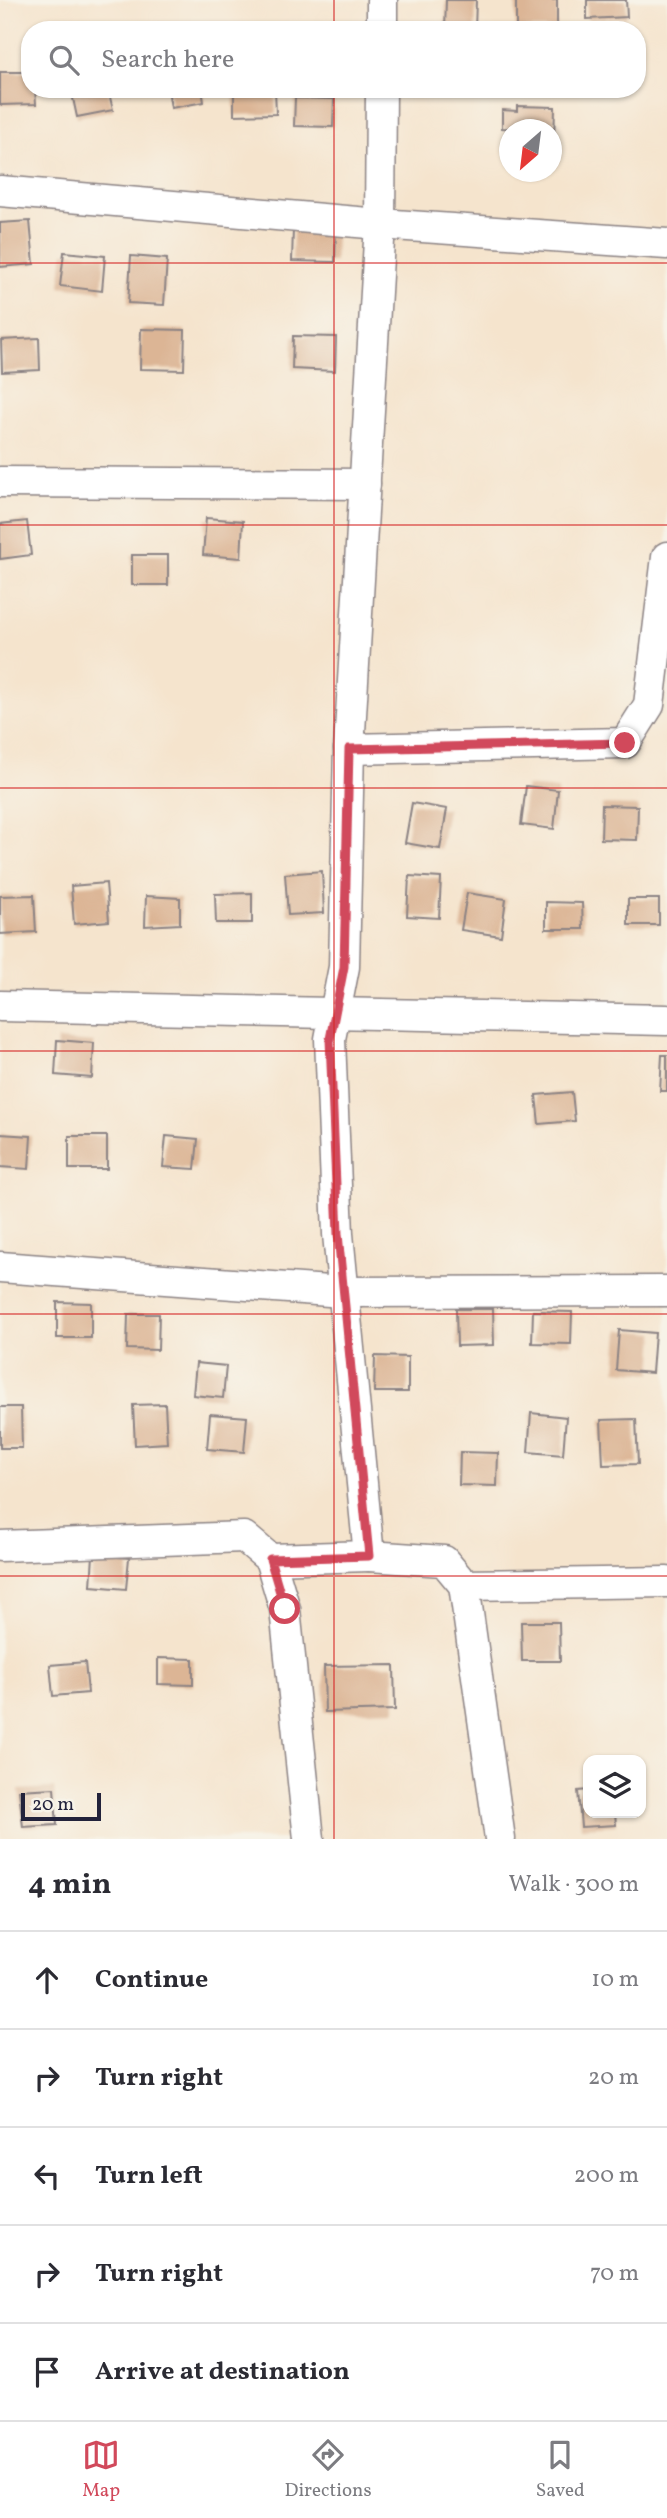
<!DOCTYPE html>
<html lang="en">
<head>
<meta charset="utf-8">
<style>
  body { margin:0; font-family:Vollkorn,serif; background:#f2f2f3; color:#2b2b33 }
  .controls { position:absolute; right:21px; bottom:21px; display:grid; overflow:hidden; border-radius:14px; box-shadow:0 2px 5px #0004 }
  .controls button { width:63px; height:63px; display:grid; place-items:center; padding:0; border:0; border-bottom:2px solid #e1e1e2; background:#fff; color:#2b2b33; font:35px sans-serif }
  .compass { position:absolute; left:499px; top:119px; width:63px; height:63px; border-radius:50%; background:#fff; box-shadow:0 2px 5px #0004; rotate:208deg }
  .scale { position:absolute; left:21px; bottom:18px; width:80px; box-sizing:border-box; padding-left:7px; border:4px solid #22223b; border-top:0; font-size:19px; line-height:24px; white-space:nowrap; color:#22223b; -webkit-text-stroke:5px #f7f3e8; paint-order:stroke }
  .stop { position:absolute; width:21px; height:21px; margin:-16px; border:5px solid #d1495b; border-radius:50%; background:#fff }
  .stop.end { background:#d1495b; border-color:#fff; box-shadow:0 2px 7px #0008 }
  .list { margin:0; padding:0; list-style:none }
  h2 { display:flex; justify-content:space-between; align-items:center; height:91px; margin:0; padding:0 28px; font-size:30px }
  h2 small { font-size:23px; font-weight:400; color:#7c7c81 }
  .list li { display:grid; grid-template-columns:46px 1fr auto; gap:21px; align-items:center; box-sizing:border-box; height:98px; padding:0 28px; border-top:2px solid #e1e1e2 }
  .list b { display:block; font-size:26px; white-space:nowrap }
  .list em { font-size:23px; font-style:normal; color:#7c7c81 }
  .icon { flex:none; width:38px; height:38px; fill:none; stroke:currentColor; stroke-width:2; stroke-linecap:round; stroke-linejoin:round }
  .map { position:relative; flex:none; width:667px; height:1839px; overflow:hidden }
  .search { position:absolute; background:#fff; box-shadow:0 2px 5px #0004; left:21px; right:21px; top:21px; height:77px; display:flex; align-items:center; gap:18px; box-sizing:border-box; padding:0 24px; border-radius:28px; color:#7c7c81; font-size:26px }
  .sheet { height:581px; background:#fff }
  nav { display:flex; justify-content:space-around; align-items:center; box-sizing:border-box; height:98px; border-top:2px solid #e1e1e2; background:#fff; font-size:19px; color:#7c7c81 }
  nav a { display:grid; justify-items:center; gap:4px }
  nav .on { color:#d1495b }
  .map>svg:first-child { display:block }
  .building { fill:#dcb595 }
  .lines { fill:none; stroke-linecap:round; stroke-linejoin:round }
  .minor-casing { stroke:#8c8384; stroke-width:33 }
  .minor { stroke:#fff; stroke-width:30 }
  .route { stroke:#d1495b; stroke-width:9 }
  .grid { fill:none; stroke:#d62828; stroke-width:2; stroke-opacity:0.55 }
</style>
</head>
<body>
<div class="map">
<svg width="667" height="1839" viewBox="0 0 667 1839">
  <rect width="100%" height="100%" fill="#f7f3e8"/>
  <filter id="ink" filterUnits="userSpaceOnUse"><feTurbulence type="fractalNoise" baseFrequency=".0143" numOctaves="2"/><feDisplacementMap in="SourceGraphic" scale="14" xChannelSelector="R" yChannelSelector="G"/><feConvolveMatrix kernelMatrix="1 2 1 2 8 2 1 2 1" color-interpolation-filters="sRGB"/></filter>
  <filter id="wash" filterUnits="userSpaceOnUse"><feTurbulence type="fractalNoise" baseFrequency=".00686" numOctaves="4" result="noise"/><feDisplacementMap in="SourceGraphic" scale="28" xChannelSelector="R" yChannelSelector="G"/><feGaussianBlur stdDeviation="1.57" result="paint"/><feColorMatrix in="noise" values="0 0 0 0 0 0 0 0 0 0 0 0 0 0 0 0 0 1.4 0 .05"/><feComposite in="paint" operator="in"/></filter>
  <g filter="url(#wash)">
    <rect width="100%" height="100%" fill="#f5e4cd"/>
    <g id="blocks">
      <!-- building -->
      <g class="building">
        <polygon points="446,0 476,0 475,30 445,30"/>
        <rect x="516" y="0" width="41" height="28"/>
        <polygon points="587,0 626,0 627,17 587,19"/>
        <polygon points="0,72 30,72 30,89 35,89 36,104 0,105"/>
        <polygon points="71,89 108,89 113,110 77,117"/>
        <polygon points="168,89 202,89 204,102 171,108"/>
        <polygon points="234,89 275,89 276,114 234,115"/>
        <polygon points="295,98 334,99 333,127 294,126"/>
        <polygon points="517,106 555,107 554,142 552,141 552,130 502,128 502,110 517,111"/>
        <polygon points="30,221 34,264 0,267 0,223"/>
        <polygon points="293,229 336,230 335,262 292,261"/>
        <polygon points="64,252 105,256 102,291 60,286"/>
        <polygon points="131,256 167,259 164,305 128,303"/>
        <polygon points="141,329 185,330 184,370 140,369"/>
        <polygon points="293,336 336,337 335,371 292,369"/>
        <polygon points="39,338 40,370 2,372 1,340"/>
        <polygon points="206,518 243,521 241,558 203,555"/>
        <polygon points="27,521 31,555 0,559 0,524"/>
        <rect x="132" y="555" width="36" height="30"/>
        <polygon points="526,786 558,790 554,829 521,825"/>
        <polygon points="412,803 447,809 440,849 405,843"/>
        <polygon points="602,805 638,806 637,840 601,839"/>
        <polygon points="322,871 324,913 288,915 285,874"/>
        <polygon points="409,876 441,878 439,918 407,916"/>
        <polygon points="106,883 109,921 74,924 71,886"/>
        <polygon points="252,893 252,923 216,923 215,894"/>
        <polygon points="467,893 506,899 501,936 461,930"/>
        <polygon points="34,895 36,932 0,934 0,896"/>
        <polygon points="146,896 180,898 180,924 145,926"/>
        <rect x="628" y="899" width="31" height="26"/>
        <polygon points="546,902 582,903 583,929 546,929"/>
        <polygon points="57,1040 94,1043 92,1078 55,1075"/>
        <polygon points="662,1055 667,1055 667,1091 660,1091"/>
        <polygon points="572,1092 575,1121 539,1124 536,1095"/>
        <polygon points="0,1134 31,1136 29,1169 0,1167"/>
        <rect x="69" y="1136" width="38" height="33"/>
        <polygon points="166,1136 198,1139 195,1169 163,1167"/>
        <polygon points="57,1302 91,1303 91,1338 57,1338"/>
        <polygon points="456,1309 493,1309 494,1345 457,1346"/>
        <polygon points="533,1311 572,1312 571,1344 532,1343"/>
        <polygon points="128,1314 159,1314 158,1350 127,1349"/>
        <polygon points="619,1330 655,1333 652,1373 616,1370"/>
        <polygon points="375,1356 408,1357 408,1392 374,1392"/>
        <polygon points="196,1363 226,1366 223,1398 193,1395"/>
        <polygon points="165,1404 167,1443 135,1445 133,1405"/>
        <polygon points="0,1407 21,1407 22,1448 0,1448"/>
        <polygon points="531,1413 566,1417 563,1455 528,1452"/>
        <polygon points="210,1414 247,1417 244,1452 207,1449"/>
        <polygon points="636,1419 638,1464 603,1465 601,1420"/>
        <polygon points="460,1452 498,1453 497,1486 459,1485"/>
        <polygon points="93,1555 129,1558 126,1589 91,1586"/>
        <polygon points="521,1622 559,1622 560,1661 522,1661"/>
        <polygon points="158,1658 193,1659 193,1685 158,1684"/>
        <polygon points="85,1662 88,1693 53,1696 50,1665"/>
        <polygon points="394,1665 395,1710 325,1712 324,1666"/>
        <polygon points="54,1788 57,1825 23,1827 19,1790"/>
        <polygon points="588,1790 588,1813 615,1813 616,1825 581,1827 578,1791"/>
      </g>
    </g>
  </g>
  <g filter="url(#ink)">
    <use href="#blocks" fill-opacity="0" stroke="#8c8384" stroke-width="2"/>
    <g class="lines">
      <defs>
        <g id="minor">
          <polyline points="382,30 382,0"/>
          <polyline points="381,89 380,224 349,749 344,967 330,1039 338,1234 369,1556 444,1561 464,1585 500,1839"/>
          <polyline points="0,191 380,224 667,244"/>
          <polyline points="0,482 365,484"/>
          <polyline points="349,749 625,743 649,705 667,557"/>
          <polyline points="0,1006 667,1020"/>
          <polyline points="0,1267 343,1292 667,1291"/>
          <polyline points="0,1546 244,1537 270,1559 285,1609 309,1839"/>
          <polyline points="270,1559 369,1556"/>
          <polyline points="464,1585 667,1582"/>
        </g>
      </defs>
      <!-- minor casing -->
      <use href="#minor" class="minor-casing"/>
      <!-- minor -->
      <use href="#minor" class="minor"/>
    </g>
  </g>
  <g class="lines" filter="url(#ink)">
    <!-- route -->
    <polyline class="route" points="285,1609 270,1559 369,1556 338,1234 330,1039 344,967 349,749 625,743"/>
  </g>
  <!-- grid -->
  <path class="grid" d="M334,0V30M334,89V1839M0,263H667M0,525H667M0,788H667M0,1051H667M0,1314H667M0,1576H667"/>
</svg>
<div class="controls">
<button><svg class="icon" aria-label="layers" viewBox="0 0 24 24"><path d="M12 4l9 5-9 5-9-5zM3 14l9 5 9-5"/></svg></button>
</div>
<svg class="compass" viewBox="-18 -18 36 36"><path d="M0-13l5 13h-10z" fill="#e53935"/><path d="M0 13l5-13h-10z" fill="#7c7c81"/></svg>
<div class="scale">20 m</div>
<div class="stop" style="left:285px;top:1609px"></div>
<div class="stop end" style="left:625px;top:743px"></div>
<div class="search"><svg class="icon" aria-label="search" viewBox="0 0 24 24"><circle cx="10" cy="10" r="6"/><path d="M15 15l6 6"/></svg>Search here</div>
</div>
<section class="sheet">
<h2>4 min<small>Walk · 300 m</small></h2>
<ul class="list">
<li><svg class="icon" aria-label="ahead" viewBox="0 0 24 24"><path d="M12 20V5M6 11l6-6 6 6"/></svg><div><b>Continue</b></div><em>10 m</em></li>
<li><svg class="icon" aria-label="right" viewBox="0 0 24 24"><path d="M7 20v-9h11M14 6l5 5-5 5"/></svg><div><b>Turn right</b></div><em>20 m</em></li>
<li><svg class="icon" aria-label="left" viewBox="0 0 24 24"><path d="M17 20v-9H6M10 6l-5 5 5 5"/></svg><div><b>Turn left</b></div><em>200 m</em></li>
<li><svg class="icon" aria-label="right" viewBox="0 0 24 24"><path d="M7 20v-9h11M14 6l5 5-5 5"/></svg><div><b>Turn right</b></div><em>70 m</em></li>
<li><svg class="icon" aria-label="arrive" viewBox="0 0 24 24"><path d="M6 21V4h12l-3 4 3 4H6"/></svg><div><b>Arrive at destination</b></div></li>
</ul>
</section>
<nav>
<a class="on"><svg class="icon" aria-label="map" viewBox="0 0 24 24"><path d="M3 6l6-2 6 2 6-2v14l-6 2-6-2-6 2zM9 4v14M15 6v14"/></svg>Map</a>
<a><svg class="icon" aria-label="directions" viewBox="0 0 24 24"><path d="M12 3l9 9-9 9-9-9zM9 14v-3h6M13 9l2 2-2 2"/></svg>Directions</a>
<a><svg class="icon" aria-label="saved" viewBox="0 0 24 24"><path d="M7 4h10v16l-5-4-5 4z"/></svg>Saved</a>
</nav>
</body>
</html>
